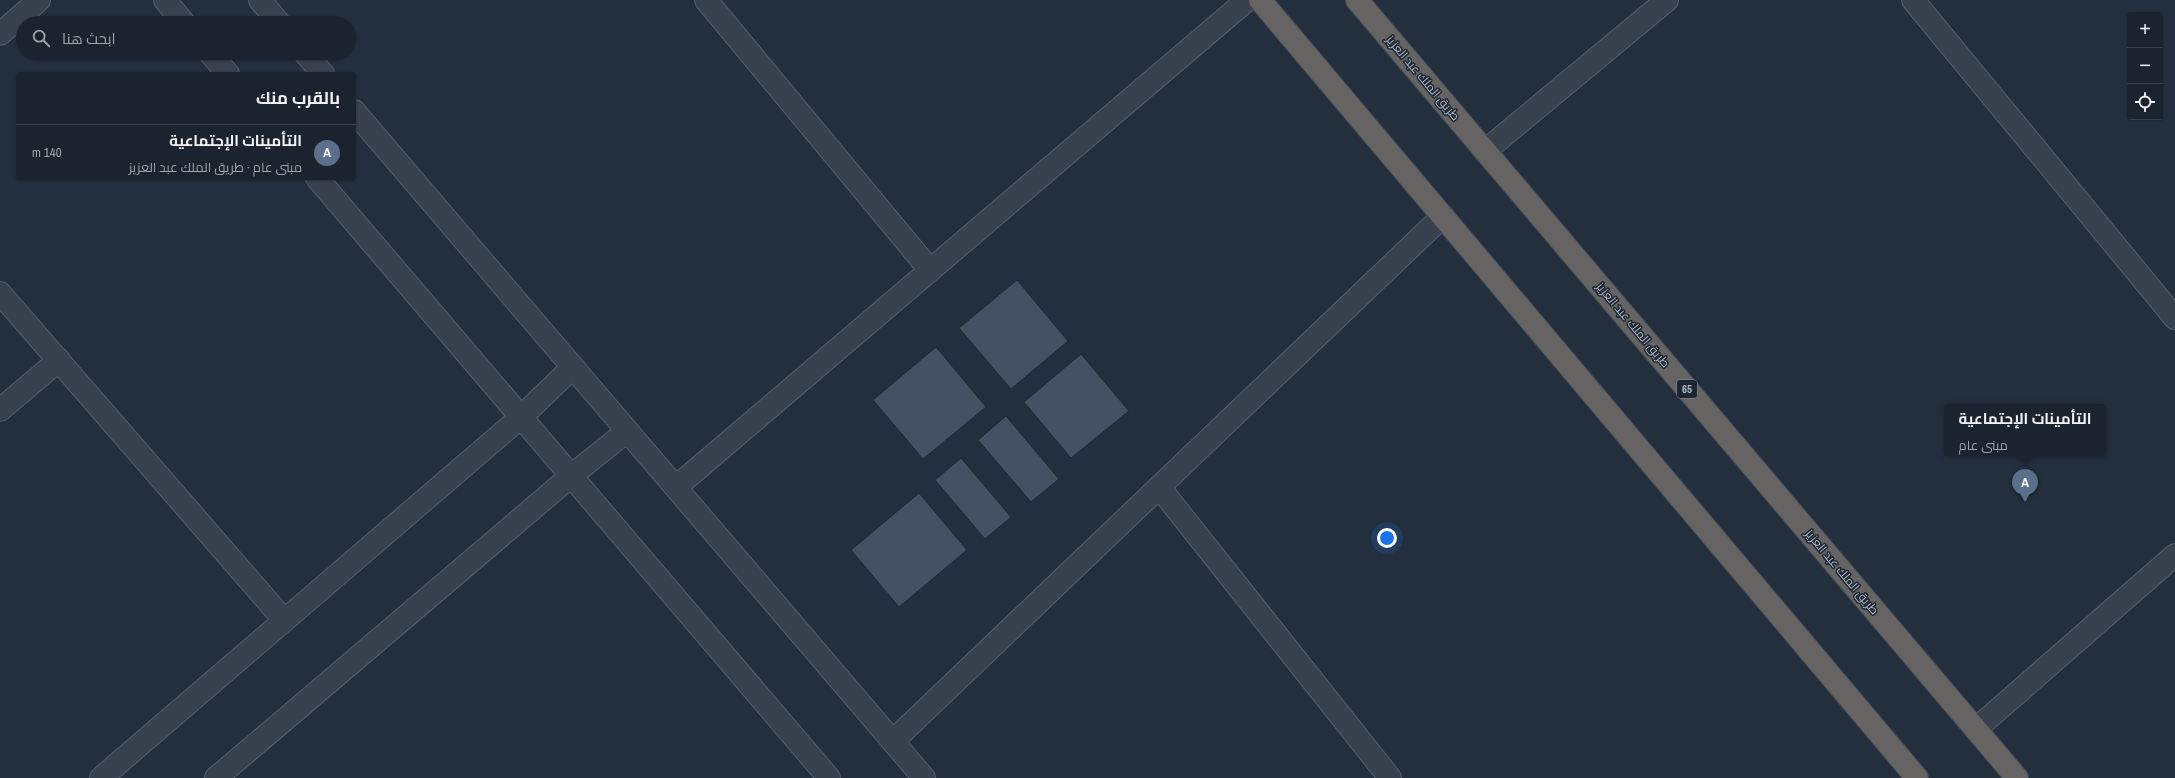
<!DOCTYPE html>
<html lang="ar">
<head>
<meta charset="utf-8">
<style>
  body { margin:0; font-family:"Archivo Narrow",Cairo,sans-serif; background:#282f3a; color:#f1f3f6; direction:rtl }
  .controls { position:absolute; right:12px; top:12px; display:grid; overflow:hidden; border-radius:4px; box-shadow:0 1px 3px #0004 }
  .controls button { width:36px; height:36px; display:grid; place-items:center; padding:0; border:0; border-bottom:1px solid #39404a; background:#1b232e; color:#f1f3f6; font:20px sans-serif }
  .you { position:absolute; left:1387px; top:538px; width:14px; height:14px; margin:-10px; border:3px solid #fff; border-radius:50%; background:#1a73e8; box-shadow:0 0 0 6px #1a73e833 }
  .badge { display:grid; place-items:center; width:26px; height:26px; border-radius:50%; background:#db2777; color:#fff; font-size:13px; font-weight:700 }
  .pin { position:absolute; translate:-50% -33px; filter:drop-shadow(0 1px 2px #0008) }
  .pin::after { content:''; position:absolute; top:21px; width:14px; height:12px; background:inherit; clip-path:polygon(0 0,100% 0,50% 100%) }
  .popup { position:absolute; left:1944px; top:404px; width:162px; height:52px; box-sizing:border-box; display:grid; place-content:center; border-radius:4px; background:#1b232e; filter:drop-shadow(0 1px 3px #0005); font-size:13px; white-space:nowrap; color:#a0a4aa }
  .popup b { font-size:15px; color:#f1f3f6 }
  .popup::after { content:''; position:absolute; left:50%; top:100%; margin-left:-8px; border:8px solid transparent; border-top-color:#1b232e }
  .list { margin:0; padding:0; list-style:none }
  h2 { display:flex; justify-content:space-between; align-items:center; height:52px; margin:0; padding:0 16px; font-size:17px }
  h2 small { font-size:13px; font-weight:400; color:#a0a4aa }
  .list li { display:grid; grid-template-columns:26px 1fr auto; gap:12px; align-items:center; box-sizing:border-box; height:56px; padding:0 16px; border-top:1px solid #39404a }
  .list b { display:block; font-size:15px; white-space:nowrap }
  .list p { margin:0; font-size:13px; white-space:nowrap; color:#a0a4aa }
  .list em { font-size:13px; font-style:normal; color:#a0a4aa }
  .icon { flex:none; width:22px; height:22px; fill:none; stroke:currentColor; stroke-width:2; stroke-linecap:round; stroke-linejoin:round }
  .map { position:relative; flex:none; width:2175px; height:778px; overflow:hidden; direction:ltr }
  .search { position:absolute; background:#1b232e; box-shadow:0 1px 3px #0004; left:16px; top:16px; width:340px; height:44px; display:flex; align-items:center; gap:10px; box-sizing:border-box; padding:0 14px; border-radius:22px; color:#a0a4aa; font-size:15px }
  .panel { position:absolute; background:#1b232e; box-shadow:0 1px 3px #0004; left:16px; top:72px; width:340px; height:108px; border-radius:4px; direction:rtl }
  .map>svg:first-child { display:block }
  .building { fill:#455162; stroke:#1f2835 }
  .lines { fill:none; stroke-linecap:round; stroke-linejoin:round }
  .minor-casing { stroke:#565f6c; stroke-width:24 }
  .trunk-casing { stroke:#434c59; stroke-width:24 }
  .minor { stroke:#38414e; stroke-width:22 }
  .trunk { stroke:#656462; stroke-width:22 }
  .labels { text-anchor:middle; stroke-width:3; stroke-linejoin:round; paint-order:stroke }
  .shield { fill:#1d2633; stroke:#878f9c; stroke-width:1 }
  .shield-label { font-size:11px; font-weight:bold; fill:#b4bcc9 }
  .street-label { font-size:12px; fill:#b4bcc9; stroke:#1d2633 }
</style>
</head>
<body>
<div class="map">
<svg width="2175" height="778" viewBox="0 0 2175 778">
  <rect width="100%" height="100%" fill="#242f3e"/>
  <!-- building -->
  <g class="building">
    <polygon points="1017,280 1068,341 1011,389 959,328"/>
    <polygon points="936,347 986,407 923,459 873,400"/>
    <polygon points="1081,354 1129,411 1071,458 1024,402"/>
    <polygon points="1006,416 1059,479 1031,502 978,440"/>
    <polygon points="961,458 1011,517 985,539 935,480"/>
    <polygon points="919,493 967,550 899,607 851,550"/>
  </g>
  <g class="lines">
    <defs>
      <g id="minor">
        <polyline points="165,0 184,23"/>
        <polyline points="260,0 279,23"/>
        <polyline points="706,0 930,270"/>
        <polyline points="1913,0 2175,318"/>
        <polyline points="0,34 39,0"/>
        <polyline points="210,53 228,74"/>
        <polyline points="305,53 323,74"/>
        <polyline points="354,111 924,778"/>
        <polyline points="1485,151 1667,0"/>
        <polyline points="317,178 829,778"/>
        <polyline points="0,293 284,620"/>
        <polyline points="0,410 59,360"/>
        <polyline points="676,487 1247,0"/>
        <polyline points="1159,487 1390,778"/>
        <polyline points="1976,729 2175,555"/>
        <polyline points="893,741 1443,216"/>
        <polyline points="101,778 521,417 573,367"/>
        <polyline points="216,778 571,476 627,431"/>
      </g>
      <g id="trunk">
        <polyline points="1260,0 1917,778"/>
        <polyline points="1357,0 2017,778"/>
      </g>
    </defs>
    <!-- minor casing -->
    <use href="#minor" class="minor-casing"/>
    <!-- trunk casing -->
    <use href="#trunk" class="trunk-casing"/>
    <!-- minor -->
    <use href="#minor" class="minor"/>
    <!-- trunk -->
    <use href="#trunk" class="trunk"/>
  </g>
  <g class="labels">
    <!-- shield labels -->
    <rect class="shield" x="1677" y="380" width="20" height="18" rx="3"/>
    <g class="shield-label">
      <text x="1687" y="393">65</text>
    </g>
    <!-- street labels -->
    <g class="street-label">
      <text transform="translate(1423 78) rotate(50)" y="4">طريق الملك عبد العزيز</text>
      <text transform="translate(1633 325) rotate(50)" y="4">طريق الملك عبد العزيز</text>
      <text transform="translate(1842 572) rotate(50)" y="4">طريق الملك عبد العزيز</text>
    </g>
  </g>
</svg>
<div class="controls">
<button>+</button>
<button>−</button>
<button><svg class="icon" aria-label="locate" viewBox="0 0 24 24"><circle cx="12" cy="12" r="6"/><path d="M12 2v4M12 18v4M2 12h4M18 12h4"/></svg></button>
</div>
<div class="you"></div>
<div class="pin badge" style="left:2025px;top:502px;background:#5c6f8a">A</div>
<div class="popup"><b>التأمينات الإجتماعية</b>مبنى عام</div>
<div class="search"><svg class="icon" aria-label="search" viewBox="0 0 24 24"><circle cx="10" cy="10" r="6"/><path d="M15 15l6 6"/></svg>ابحث هنا</div>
<section class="panel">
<h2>بالقرب منك<small></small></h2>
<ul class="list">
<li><span class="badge" style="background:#5c6f8a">A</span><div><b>التأمينات الإجتماعية</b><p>مبنى عام · طريق الملك عبد العزيز</p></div><em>140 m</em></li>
</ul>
</section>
</div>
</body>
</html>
